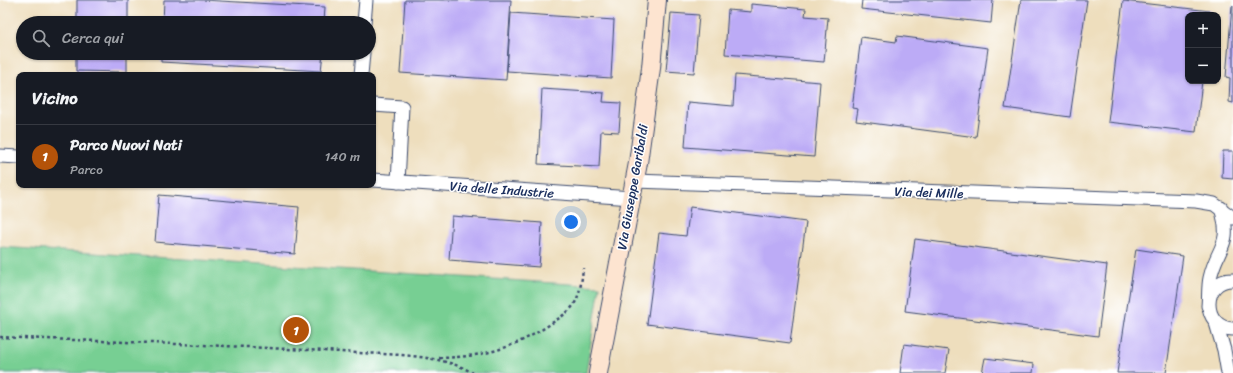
<!DOCTYPE html>
<html lang="it">
<head>
<meta charset="utf-8">
<style>
  body { margin:0; font-family:Sriracha,sans-serif; background:#242831; color:#f1f3f6 }
  .controls { position:absolute; right:12px; top:12px; display:grid; overflow:hidden; border-radius:8px; box-shadow:0 1px 3px #0004 }
  .controls button { width:36px; height:36px; display:grid; place-items:center; padding:0; border:0; border-bottom:1px solid #363941; background:#171b24; color:#f1f3f6; font:20px sans-serif }
  .you { position:absolute; left:571px; top:222px; width:14px; height:14px; margin:-10px; border:3px solid #fff; border-radius:50%; background:#1a73e8; box-shadow:0 0 0 6px #1a73e833 }
  .badge { display:grid; place-items:center; width:26px; height:26px; border-radius:50%; background:#b45309; color:#fff; font-size:13px; font-weight:700 }
  .pin { position:absolute; translate:-50% -50%; border:2px solid #fff; box-shadow:0 1px 4px #0006 }
  .list { margin:0; padding:0; list-style:none }
  h2 { display:flex; justify-content:space-between; align-items:center; height:52px; margin:0; padding:0 16px; font-size:17px }
  h2 small { font-size:13px; font-weight:400; color:#9ea1a6 }
  .list li { display:grid; grid-template-columns:26px 1fr auto; gap:12px; align-items:center; box-sizing:border-box; height:64px; padding:0 16px; border-top:1px solid #363941 }
  .list b { display:block; font-size:15px; white-space:nowrap }
  .list p { margin:0; font-size:13px; white-space:nowrap; color:#9ea1a6 }
  .list em { font-size:13px; font-style:normal; color:#9ea1a6 }
  .icon { flex:none; width:22px; height:22px; fill:none; stroke:currentColor; stroke-width:2; stroke-linecap:round; stroke-linejoin:round }
  .map { position:relative; flex:none; width:1233px; height:373px; overflow:hidden }
  .search { position:absolute; background:#171b24; box-shadow:0 1px 3px #0004; left:16px; top:16px; width:360px; height:44px; display:flex; align-items:center; gap:10px; box-sizing:border-box; padding:0 14px; border-radius:22px; color:#9ea1a6; font-size:15px }
  .panel { position:absolute; background:#171b24; box-shadow:0 1px 3px #0004; left:16px; top:72px; width:360px; height:116px; border-radius:8px }
  .map>svg:first-child { display:block }
  .green { fill:#77cf93; stroke:#497f78 }
  .building { fill:#bcabf6 }
  .lines { fill:none; stroke-linecap:round; stroke-linejoin:round }
  .street-casing { stroke:#3b496c; stroke-width:15 }
  .secondary-casing { stroke:#3b496c; stroke-width:20 }
  .path { stroke:#3b496c; stroke-width:2.5; stroke-dasharray:3 3; stroke-linecap:butt }
  .street { stroke:#fff; stroke-width:13 }
  .secondary { stroke:#fde4d0; stroke-width:18 }
  .labels { text-anchor:middle; stroke-width:3; stroke-linejoin:round; paint-order:stroke }
  .street-label { font-size:13px; fill:#1b2f5e; stroke:#fff }
</style>
</head>
<body>
<div class="map">
<svg width="1233" height="373" viewBox="0 0 1233 373">
  <rect width="100%" height="100%" fill="#fff"/>
  <filter id="ink" filterUnits="userSpaceOnUse"><feTurbulence type="fractalNoise" baseFrequency=".025" numOctaves="2"/><feDisplacementMap in="SourceGraphic" scale="8" xChannelSelector="R" yChannelSelector="G"/><feConvolveMatrix kernelMatrix="1 2 1 2 8 2 1 2 1" color-interpolation-filters="sRGB"/></filter>
  <filter id="wash" filterUnits="userSpaceOnUse"><feTurbulence type="fractalNoise" baseFrequency=".012" numOctaves="4" result="noise"/><feDisplacementMap in="SourceGraphic" scale="16" xChannelSelector="R" yChannelSelector="G"/><feGaussianBlur stdDeviation="0.9" result="paint"/><feColorMatrix in="noise" values="0 0 0 0 0 0 0 0 0 0 0 0 0 0 0 0 0 1.4 0 .05"/><feComposite in="paint" operator="in"/></filter>
  <g filter="url(#wash)">
    <rect width="100%" height="100%" fill="#eedebd"/>
    <!-- green -->
    <polygon class="green" points="0,247 600,286 586,373 0,373"/>
    <g id="blocks">
      <!-- building -->
      <g class="building">
        <rect x="77" y="0" width="51" height="23"/>
        <polygon points="164,0 203,0 325,7 324,23 163,23"/>
        <polygon points="405,0 511,0 506,80 400,73"/>
        <polygon points="862,0 993,0 991,23 861,9"/>
        <polygon points="1021,0 1087,0 1070,117 1005,108"/>
        <polygon points="1123,1 1210,11 1210,15 1188,15 1188,81 1202,81 1196,132 1108,122"/>
        <polygon points="751,4 806,9 805,16 828,18 824,62 725,54 728,10 751,12"/>
        <polygon points="1232,6 1233,6 1233,103 1229,102 1230,78 1226,77"/>
        <polygon points="511,13 614,20 611,78 507,71"/>
        <polygon points="671,13 699,15 694,73 666,71"/>
        <polygon points="897,36 988,48 976,137 856,121 858,109 852,108 861,37 896,42"/>
        <polygon points="76,53 127,53 127,72 76,71"/>
        <polygon points="161,53 323,53 321,71 161,62"/>
        <polygon points="735,75 820,82 814,157 685,147 688,102 733,106"/>
        <polygon points="542,89 604,93 603,102 621,103 619,132 601,131 599,167 538,164"/>
        <polygon points="1223,151 1233,151 1233,179 1222,178"/>
        <polygon points="159,195 299,207 295,254 155,242"/>
        <polygon points="690,207 806,222 790,343 647,324 659,233 686,236"/>
        <polygon points="452,216 542,223 539,267 449,260"/>
        <polygon points="915,239 1107,265 1098,336 905,311"/>
        <polygon points="1136,249 1183,256 1166,373 1117,373"/>
        <polygon points="904,344 949,350 945,373 900,373"/>
        <polygon points="985,358 1034,364 1033,373 982,373"/>
      </g>
    </g>
  </g>
  <g filter="url(#ink)">
    <use href="#blocks" fill-opacity="0" stroke="#3b496c" stroke-width="1"/>
    <g class="lines">
      <defs>
        <g id="street">
          <polyline points="364,23 366,0"/>
          <polyline points="361,75 363,53"/>
          <polyline points="373,105 402,107 398,182"/>
          <polyline points="0,156 19,157"/>
          <polyline points="373,180 632,198"/>
          <polyline points="635,181 1196,201 1214,204 1233,218"/>
          <path d="M1233,280C1201,279 1201,328 1233,329"/>
          <path d="M1208,306C1209,297 1208,287 1210,278C1217,246 1233,246 1221,208"/>
          <polyline points="1216,323 1224,350 1228,373"/>
        </g>
        <polyline id="secondary" points="598,373 638,163 651,68 657,0"/>
      </defs>
      <!-- street casing -->
      <use href="#street" class="street-casing"/>
      <!-- secondary casing -->
      <use href="#secondary" class="secondary-casing"/>
      <!-- path -->
      <g class="path">
        <path d="M0,337C114,342 227,345 341,352C382,355 438,352 473,373"/>
        <path d="M439,358C482,357 513,349 549,325C556,320 567,314 573,306C580,296 582,279 583,268"/>
      </g>
      <!-- street -->
      <use href="#street" class="street"/>
      <!-- secondary -->
      <use href="#secondary" class="secondary"/>
    </g>
  </g>
  <g class="labels">
    <!-- street labels -->
    <g class="street-label">
      <text transform="translate(632 187) rotate(-80)" y="5">Via Giuseppe Garibaldi</text>
      <text transform="translate(502 189) rotate(4)" y="5">Via delle Industrie</text>
      <text transform="translate(929 192) rotate(2)" y="5">Via dei Mille</text>
    </g>
  </g>
</svg>
<div class="controls">
<button>+</button>
<button>−</button>
</div>
<div class="you"></div>
<div class="pin badge" style="left:296px;top:330px">1</div>
<div class="search"><svg class="icon" aria-label="search" viewBox="0 0 24 24"><circle cx="10" cy="10" r="6"/><path d="M15 15l6 6"/></svg>Cerca qui</div>
<section class="panel">
<h2>Vicino<small></small></h2>
<ul class="list">
<li><span class="badge">1</span><div><b>Parco Nuovi Nati</b><p>Parco</p></div><em>140 m</em></li>
</ul>
</section>
</div>
</body>
</html>
